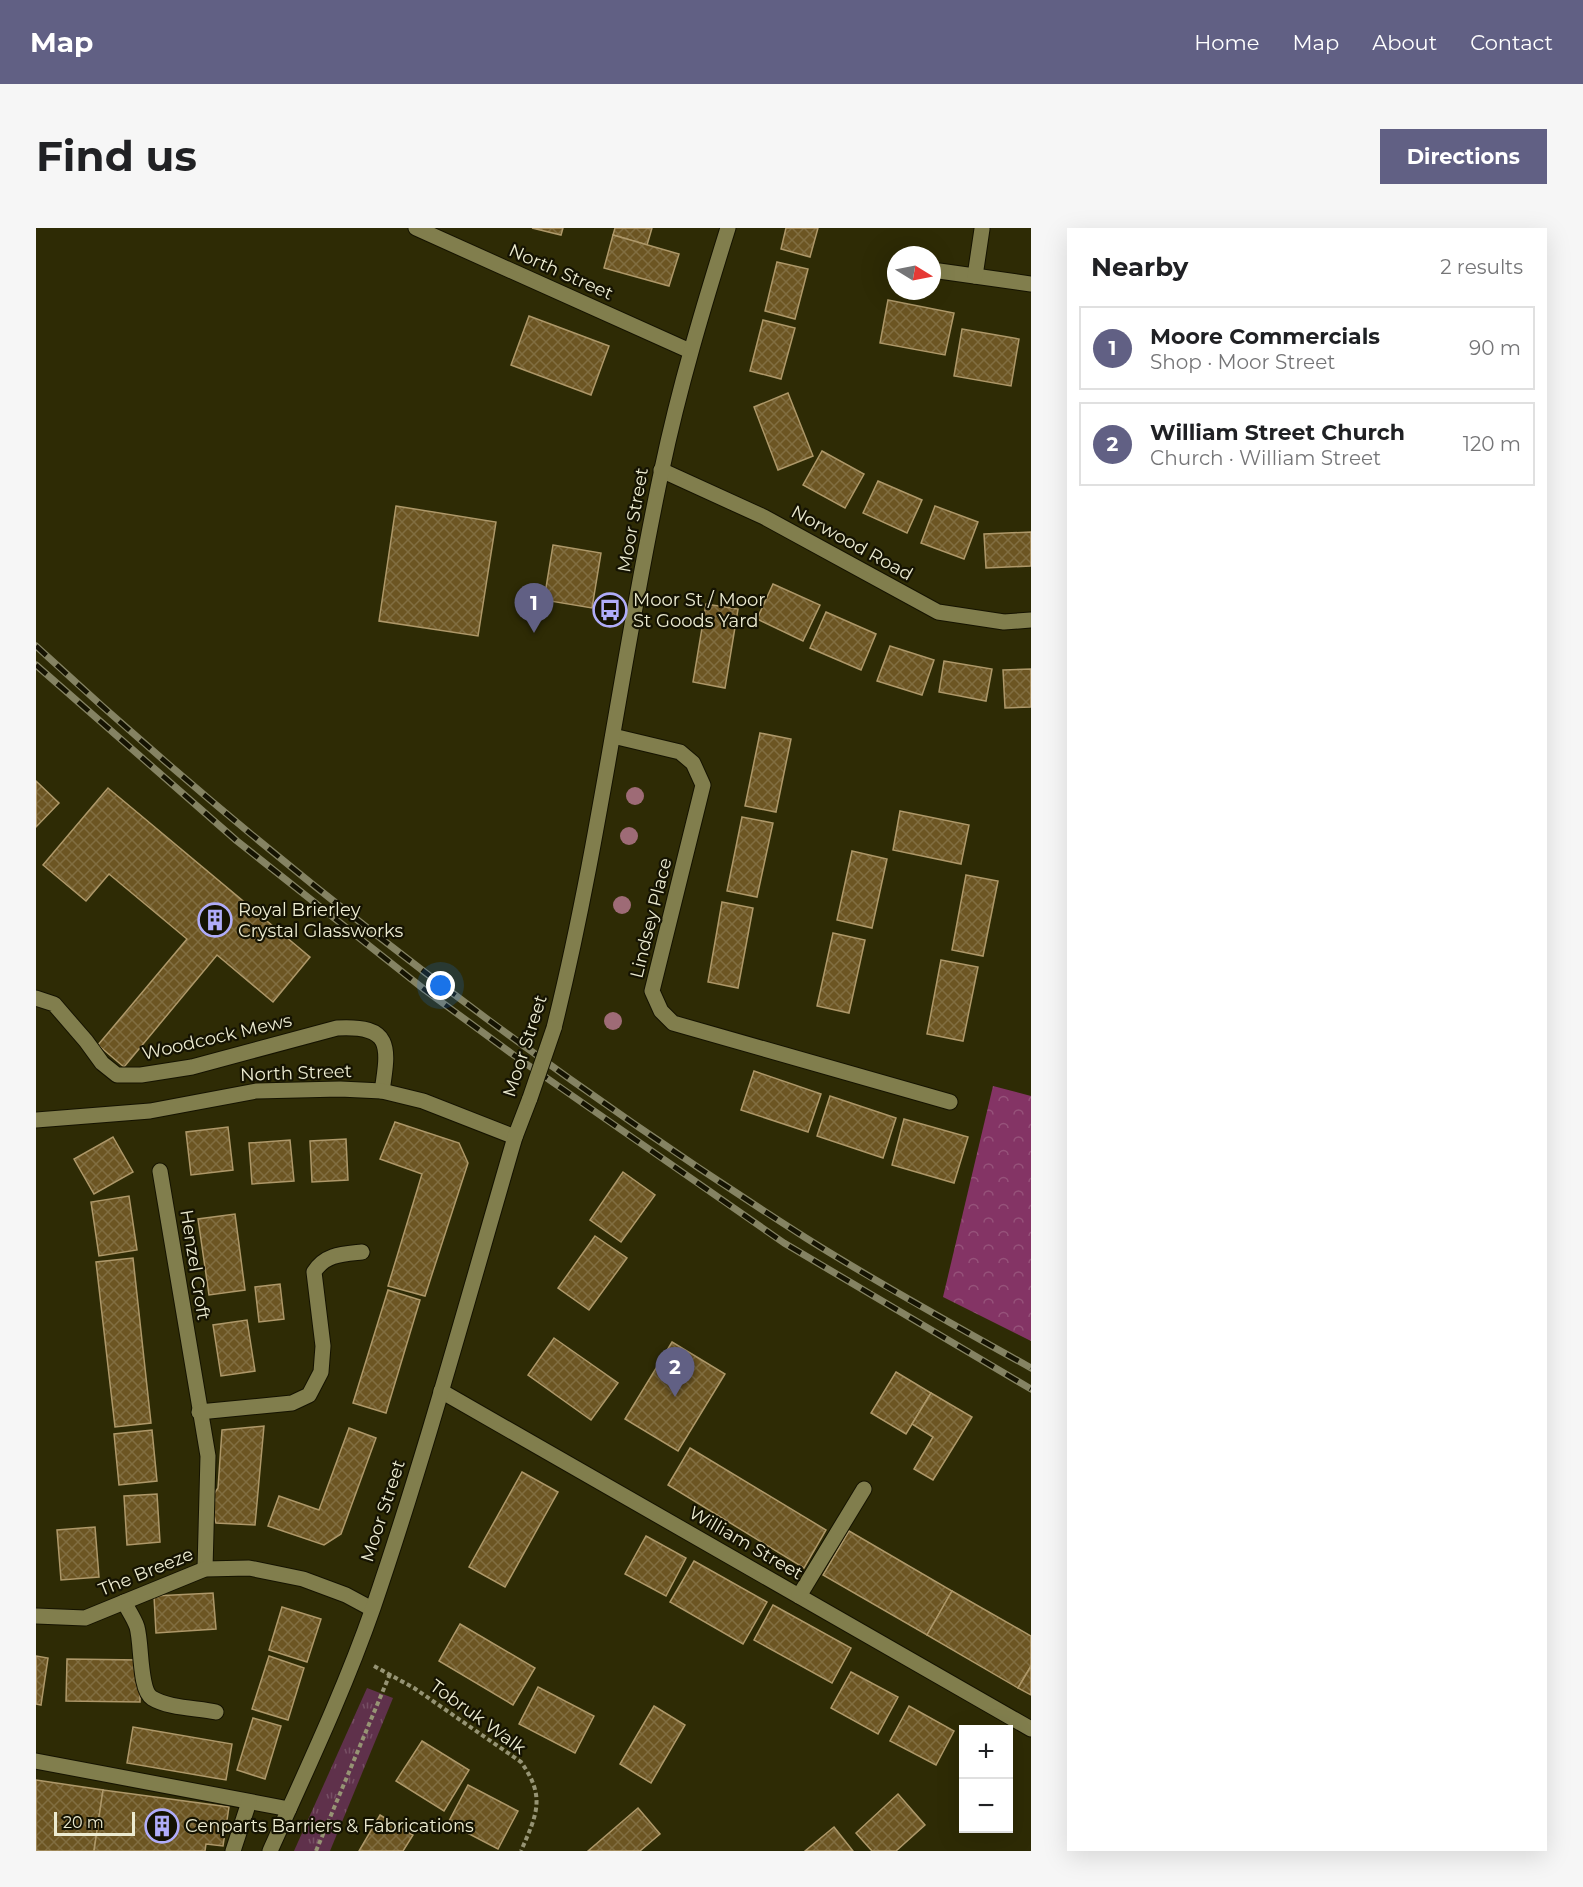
<!DOCTYPE html>
<html lang="en">
<head>
<meta charset="utf-8">
<style>
  body { margin:0; font-family:Montserrat,sans-serif; background:#f6f6f6; color:#202124 }
  .controls { position:absolute; right:18px; bottom:18px; display:grid; overflow:hidden; border-radius:0px; box-shadow:0 6px 24px #0002 }
  .controls button { width:54px; height:54px; display:grid; place-items:center; padding:0; border:0; border-bottom:2px solid #e0e0e0; background:#fff; color:#202124; font:30px sans-serif }
  .compass { position:absolute; left:851px; top:18px; width:54px; height:54px; border-radius:50%; background:#fff; box-shadow:0 6px 24px #0002; rotate:100deg }
  .scale { position:absolute; left:18px; bottom:15px; width:81px; box-sizing:border-box; padding-left:6px; border:3px solid #ecebd1; border-top:0; font-size:16px; line-height:21px; white-space:nowrap; color:#ecebd1; -webkit-text-stroke:4px #151302; paint-order:stroke }
  .you { position:absolute; left:405px; top:758px; width:21px; height:21px; margin:-15px; border:4px solid #fff; border-radius:50%; background:#1a73e8; box-shadow:0 0 0 9px #1a73e833 }
  .badge { display:grid; place-items:center; width:39px; height:39px; border-radius:50%; background:#616084; color:#fff; font-size:20px; font-weight:700 }
  .pin { position:absolute; translate:-50% -50px; filter:drop-shadow(0 2px 3px #0008) }
  .pin::after { content:''; position:absolute; top:32px; width:21px; height:18px; background:inherit; clip-path:polygon(0 0,100% 0,50% 100%) }
  .list { margin:0; padding:0; list-style:none }
  h2 { display:flex; justify-content:space-between; align-items:center; height:78px; margin:0; padding:0 24px; font-size:26px }
  h2 small { font-size:20px; font-weight:400; color:#757577 }
  .list li { display:grid; grid-template-columns:39px 1fr auto; gap:18px; align-items:center; box-sizing:border-box; height:84px; margin:0 12px 12px; padding:0 12px; border:2px solid #e0e0e0; border-radius:0px }
  .list b { display:block; font-size:22px; white-space:nowrap }
  .list p { margin:0; font-size:20px; white-space:nowrap; color:#757577 }
  .list em { font-size:20px; font-style:normal; color:#757577 }
  .map { position:relative; flex:none; width:995px; height:1623px; overflow:hidden; border-radius:0px }
  header { display:flex; align-items:center; gap:36px; box-sizing:border-box; height:84px; padding:0 30px; background:#616084; color:#fff }
  header strong { font-size:28px }
  nav { display:flex; gap:33px; margin-inline-start:auto; font-size:21px }
  .intro { display:flex; align-items:center; justify-content:space-between; box-sizing:border-box; height:144px; padding:0 36px }
  h1 { margin:0; font-size:42px }
  .button { padding:15px 27px; border-radius:0px; background:#616084; color:#fff; font-size:21px; font-weight:700 }
  main { display:flex; gap:36px; padding:0 36px }
  aside { flex:1; background:#fff; border-radius:0px; box-shadow:0 6px 24px #0002 }
  .map>svg:first-child { display:block }
  .grass { fill:url(#grass-tufts) }
  .forest { fill:url(#forest-crowns) }
  .building { fill:url(#building-cross-hatch); stroke:#ae9869; stroke-width:1.5 }
  .lines { fill:none; stroke-linecap:round; stroke-linejoin:round }
  .minor-casing { stroke:#151300; stroke-width:17 }
  .path { stroke:#969474; stroke-width:4; stroke-dasharray:4.5 3; stroke-linecap:butt }
  .minor { stroke:#817e4d; stroke-width:15 }
  .rail-casing { stroke:#858363; stroke-width:7 }
  .rail { stroke:#151302; stroke-width:4.5; stroke-dasharray:14; stroke-linecap:butt }
  .minor-bridge-casing { stroke:#151300; stroke-width:17; stroke-linecap:butt }
  .minor-bridge { stroke:#817e4d; stroke-width:15 }
  .tree { fill:#9e6b76 }
  .labels { text-anchor:middle; stroke-width:4.5; stroke-linejoin:round; paint-order:stroke }
  .street-label { font-size:18px; fill:#ecebd1; stroke:#151302 }
  .poi-label { font-size:18px; fill:#ecebd1; stroke:#151302; text-anchor:start }
</style>
</head>
<body>
<header>
<strong>Map</strong>
<nav><a>Home</a><a>Map</a><a>About</a><a>Contact</a></nav>
</header>
<div class="intro"><h1>Find us</h1><a class="button">Directions</a></div>
<main>
<div class="map">
<svg width="995" height="1623" viewBox="0 0 995 1623">
  <defs>
    <pattern id="grass-tufts" width="24" height="20" patternUnits="userSpaceOnUse" patternTransform="scale(1.5)"><rect width="24" height="20" fill="#5f314b"/><path d="M3 7l-1-3M5 7V3M7 7l1-3M15 17l-1-3M17 17v-4M19 17l1-3" fill="none" stroke="#764f64"/></pattern>
    <pattern id="forest-crowns" width="20" height="18" patternUnits="userSpaceOnUse" patternTransform="scale(1.5)"><rect width="20" height="18" fill="#843465"/><path d="M2 6a3 3 0 1 1 6 0M12 15a3 3 0 1 1 6 0" fill="none" stroke="#96527a"/></pattern>
    <pattern id="building-cross-hatch" width="8" height="8" patternUnits="userSpaceOnUse" patternTransform="scale(1.5)"><rect width="8" height="8" fill="#6c5522"/><path d="M0 0l8 8M0 8l8-8" fill="none" stroke="#816e41"/></pattern>
  </defs>
  <rect width="100%" height="100%" fill="#2e2b05"/>
  <!-- grass -->
  <polygon class="grass" points="331,1460 357,1470 294,1623 258,1623"/>
  <!-- forest -->
  <polygon class="forest" points="957,858 995,868 995,1113 907,1069"/>
  <!-- building -->
  <g class="building">
    <polygon points="496,0 527,0 525,7"/>
    <polygon points="579,0 616,0 611,17 577,7"/>
    <polygon points="750,0 782,0 774,29 745,21"/>
    <polygon points="577,7 643,26 633,58 568,40"/>
    <polygon points="741,34 772,41 759,91 729,83"/>
    <polygon points="852,72 918,85 909,127 844,115"/>
    <polygon points="493,88 573,118 555,167 475,137"/>
    <polygon points="727,92 759,100 745,151 714,143"/>
    <polygon points="926,101 983,111 975,158 918,148"/>
    <polygon points="752,165 777,228 742,242 718,179"/>
    <polygon points="786,223 828,246 809,280 767,257"/>
    <polygon points="842,253 886,272 871,305 827,285"/>
    <polygon points="360,278 460,294 442,408 343,393"/>
    <polygon points="899,278 942,294 928,331 885,315"/>
    <polygon points="995,304 995,338 950,340 948,306"/>
    <polygon points="517,317 565,325 556,380 508,372"/>
    <polygon points="737,356 784,377 767,413 721,391"/>
    <polygon points="670,376 702,381 689,460 657,454"/>
    <polygon points="790,384 840,406 825,442 774,420"/>
    <polygon points="854,418 898,432 886,467 841,453"/>
    <polygon points="908,433 956,441 950,473 903,464"/>
    <polygon points="995,441 995,479 969,480 967,442"/>
    <polygon points="724,505 755,511 740,584 709,578"/>
    <polygon points="0,553 23,575 0,599"/>
    <polygon points="72,560 274,729 237,774 181,727 88,839 62,817 151,711 73,646 50,673 7,637"/>
    <polygon points="864,583 933,597 925,636 857,622"/>
    <polygon points="706,589 737,595 721,669 691,663"/>
    <polygon points="816,623 851,631 836,700 801,692"/>
    <polygon points="930,647 962,653 947,728 916,722"/>
    <polygon points="686,674 717,680 702,760 672,754"/>
    <polygon points="797,705 829,712 813,785 781,778"/>
    <polygon points="905,732 942,739 927,813 891,806"/>
    <polygon points="718,843 785,866 772,904 705,882"/>
    <polygon points="794,868 860,890 847,930 781,908"/>
    <polygon points="868,891 932,909 918,955 856,937"/>
    <polygon points="359,894 423,915 432,935 389,1068 352,1058 386,946 344,931"/>
    <polygon points="192,899 197,942 155,947 150,904"/>
    <polygon points="77,909 97,944 58,966 38,931"/>
    <polygon points="310,911 312,952 276,954 274,913"/>
    <polygon points="254,912 258,953 216,956 213,915"/>
    <polygon points="587,944 619,967 585,1014 554,992"/>
    <polygon points="93,968 101,1022 63,1028 55,974"/>
    <polygon points="199,986 209,1062 173,1067 162,991"/>
    <polygon points="559,1008 591,1030 553,1082 522,1060"/>
    <polygon points="97,1030 115,1195 79,1199 60,1034"/>
    <polygon points="244,1056 248,1091 223,1094 219,1059"/>
    <polygon points="352,1062 384,1072 350,1185 317,1175"/>
    <polygon points="211,1092 219,1143 185,1148 177,1097"/>
    <polygon points="518,1110 582,1155 555,1192 492,1147"/>
    <polygon points="636,1114 689,1146 642,1223 589,1191"/>
    <polygon points="860,1144 895,1165 870,1206 835,1185"/>
    <polygon points="895,1165 936,1189 897,1252 878,1241 897,1209 876,1196"/>
    <polygon points="228,1198 219,1297 180,1295 174,1272 182,1260 186,1202"/>
    <polygon points="313,1200 340,1210 305,1306 288,1317 232,1298 243,1268 283,1282"/>
    <polygon points="116,1202 121,1253 83,1257 78,1206"/>
    <polygon points="654,1220 790,1302 768,1340 632,1257"/>
    <polygon points="486,1244 522,1264 469,1359 433,1339"/>
    <polygon points="121,1266 124,1314 91,1317 88,1268"/>
    <polygon points="59,1299 63,1349 25,1352 21,1302"/>
    <polygon points="813,1303 916,1363 891,1407 787,1347"/>
    <polygon points="610,1308 650,1330 630,1368 589,1346"/>
    <polygon points="658,1333 731,1374 707,1416 634,1374"/>
    <polygon points="916,1363 995,1408 995,1438 982,1460 891,1407"/>
    <polygon points="177,1365 180,1401 120,1405 118,1368"/>
    <polygon points="737,1377 815,1420 796,1455 718,1412"/>
    <polygon points="246,1379 285,1391 271,1434 233,1422"/>
    <polygon points="424,1396 499,1440 477,1477 403,1433"/>
    <polygon points="0,1428 12,1430 5,1477 0,1476"/>
    <polygon points="233,1428 268,1440 252,1492 216,1481"/>
    <polygon points="31,1431 104,1432 104,1474 30,1473"/>
    <polygon points="995,1438 995,1467 982,1460"/>
    <polygon points="815,1444 862,1469 842,1506 795,1480"/>
    <polygon points="502,1459 558,1488 539,1525 483,1496"/>
    <polygon points="618,1478 649,1497 615,1555 584,1536"/>
    <polygon points="873,1478 918,1503 900,1537 854,1513"/>
    <polygon points="217,1490 245,1498 229,1551 201,1542"/>
    <polygon points="97,1499 196,1516 190,1552 91,1535"/>
    <polygon points="386,1513 433,1542 408,1583 360,1553"/>
    <polygon points="0,1552 67,1562 58,1623 0,1623"/>
    <polygon points="432,1557 482,1583 462,1621 412,1595"/>
    <polygon points="67,1562 193,1579 187,1618 170,1616 169,1623 58,1623"/>
    <polygon points="862,1566 889,1597 860,1623 836,1623 820,1605"/>
    <polygon points="602,1580 624,1606 604,1623 552,1623"/>
    <polygon points="344,1587 377,1607 367,1623 323,1623"/>
    <polygon points="798,1599 817,1623 769,1623"/>
  </g>
  <g class="lines">
    <defs>
      <g id="minor">
        <polyline points="380,0 654,123"/>
        <polyline points="896,42 995,56"/>
        <polyline points="939,48 946,1"/>
        <polyline points="625,242 728,289 902,384 968,394 995,392"/>
        <polyline points="577,508 644,524 657,535 667,557 616,763 625,783 637,795 914,874"/>
        <path d="M0,770L18,776L50,813L66,835L81,847H105L156,839L301,800C356,797 353,818 346,863"/>
        <path d="M518,800C564,615 586,427 626,241C643,160 667,80 692,0"/>
        <polyline points="0,892 114,883 220,863 304,861 346,863 387,873 479,909"/>
        <polyline points="124,943 172,1228 169,1341"/>
        <polyline points="405,1163 995,1501"/>
        <path d="M163,1184L256,1175L273,1167L285,1144L287,1118L278,1044C289,1026 307,1026 326,1024"/>
        <polyline points="763,1368 828,1261"/>
        <path d="M88,1374C92,1382 98,1390 101,1399C106,1416 103,1462 116,1470C132,1480 161,1480 180,1484"/>
        <polyline points="0,1388 49,1390 169,1341 213,1340 267,1351 310,1367 336,1381"/>
        <polyline points="0,1533 253,1581"/>
        <polyline points="197,1623 213,1574"/>
        <path d="M234,1623C270,1543 308,1463 337,1380C390,1225 433,1066 479,909L494,870"/>
      </g>
    </defs>
    <!-- minor casing -->
    <use href="#minor" class="minor-casing"/>
    <!-- path -->
    <g class="path">
      <path d="M338,1438L378,1460L485,1534C510,1569 501,1586 485,1623"/>
      <polyline points="280,1623 354,1446"/>
    </g>
    <!-- minor -->
    <use href="#minor" class="minor"/>
    <defs>
      <g id="rail">
        <path d="M0,418C237,637 497,836 770,1010C843,1056 920,1098 995,1140"/>
        <polyline points="0,437 201,613 389,762 479,828 748,1015 995,1161"/>
      </g>
    </defs>
    <!-- rail casing -->
    <use href="#rail" class="rail-casing"/>
    <!-- rail -->
    <use href="#rail" class="rail"/>
    <defs>
      <polyline id="minor-bridge" points="494,870 518,800"/>
    </defs>
    <!-- minor-bridge casing -->
    <use href="#minor-bridge" class="minor-bridge-casing"/>
    <!-- minor-bridge -->
    <use href="#minor-bridge" class="minor-bridge"/>
  </g>
  <!-- trees -->
  <g class="tree">
    <circle cx="599" cy="568" r="9"/>
    <circle cx="593" cy="608" r="9"/>
    <circle cx="586" cy="677" r="9"/>
    <circle cx="577" cy="793" r="9"/>
  </g>
  <!-- icons -->
  <defs>
    <symbol id="bus-ring" viewBox="-11 -11 22 22"><circle r="9.5" fill="#151302" stroke="#b0adfa" stroke-width="1.5"/><path d="M-5-6H5V4H4V6H2V4H-2V6H-4V4H-5ZM-3.5-4V0h7V-4ZM-3.5 1.2v1.5H-2V1.2ZM2 1.2v1.5H3.5V1.2Z" fill="#b0adfa"/></symbol>
    <symbol id="building-ring" viewBox="-11 -11 22 22"><circle r="9.5" fill="#151302" stroke="#b0adfa" stroke-width="1.5"/><path d="M-4-6H4V6H1V3H-1V6H-4ZM-2.5-4.3h1.7v1.8h-1.7ZM.8-4.3h1.7v1.8H.8ZM-2.5-1h1.7V.8h-1.7ZM.8-1h1.7V.8H.8Z" fill="#b0adfa"/></symbol>
  </defs>
  <g fill-rule="evenodd">
    <use href="#bus-ring" x="555" y="363" width="38" height="38"/>
    <use href="#building-ring" x="160" y="673" width="38" height="38"/>
    <use href="#building-ring" x="107" y="1579" width="38" height="38"/>
  </g>
  <g class="labels">
    <!-- street labels -->
    <g class="street-label">
      <text transform="translate(525 44) rotate(24)" y="6">North Street</text>
      <text transform="translate(597 292) rotate(-80)" y="6">Moor Street</text>
      <text transform="translate(816 315) rotate(29)" y="6">Norwood Road</text>
      <text transform="translate(615 690) rotate(-76)" y="6">Lindsey Place</text>
      <text transform="translate(181 809) rotate(-13)" y="6">Woodcock Mews</text>
      <text transform="translate(489 818) rotate(-72)" y="6">Moor Street</text>
      <text transform="translate(260 845) rotate(-2)" y="6">North Street</text>
      <text transform="translate(159 1037) rotate(81)" y="6">Henzel Croft</text>
      <text transform="translate(347 1283) rotate(-72)" y="6">Moor Street</text>
      <text transform="translate(710 1315) rotate(30)" y="6">William Street</text>
      <text transform="translate(110 1344) rotate(-22)" y="6">The Breeze</text>
      <text transform="translate(442 1489) rotate(36)" y="6">Tobruk Walk</text>
    </g>
    <!-- poi labels -->
    <g class="poi-label">
      <text x="597" y="378">Moor St / Moor<tspan x="597" dy="21">St Goods Yard</tspan></text>
      <text x="202" y="688">Royal Brierley<tspan x="202" dy="21">Crystal Glassworks</tspan></text>
      <text x="149" y="1604">Cenparts Barriers &amp; Fabrications</text>
    </g>
  </g>
</svg>
<div class="controls">
<button>+</button>
<button>−</button>
</div>
<svg class="compass" viewBox="-18 -18 36 36"><path d="M0-13l5 13h-10z" fill="#e53935"/><path d="M0 13l5-13h-10z" fill="#757577"/></svg>
<div class="scale">20 m</div>
<div class="you"></div>
<div class="pin badge" style="left:498px;top:405px">1</div>
<div class="pin badge" style="left:639px;top:1169px">2</div>
</div>
<aside>
<h2>Nearby<small>2 results</small></h2>
<ul class="list">
<li><span class="badge">1</span><div><b>Moore Commercials</b><p>Shop · Moor Street</p></div><em>90 m</em></li>
<li><span class="badge">2</span><div><b>William Street Church</b><p>Church · William Street</p></div><em>120 m</em></li>
</ul>
</aside>
</main>
</body>
</html>
